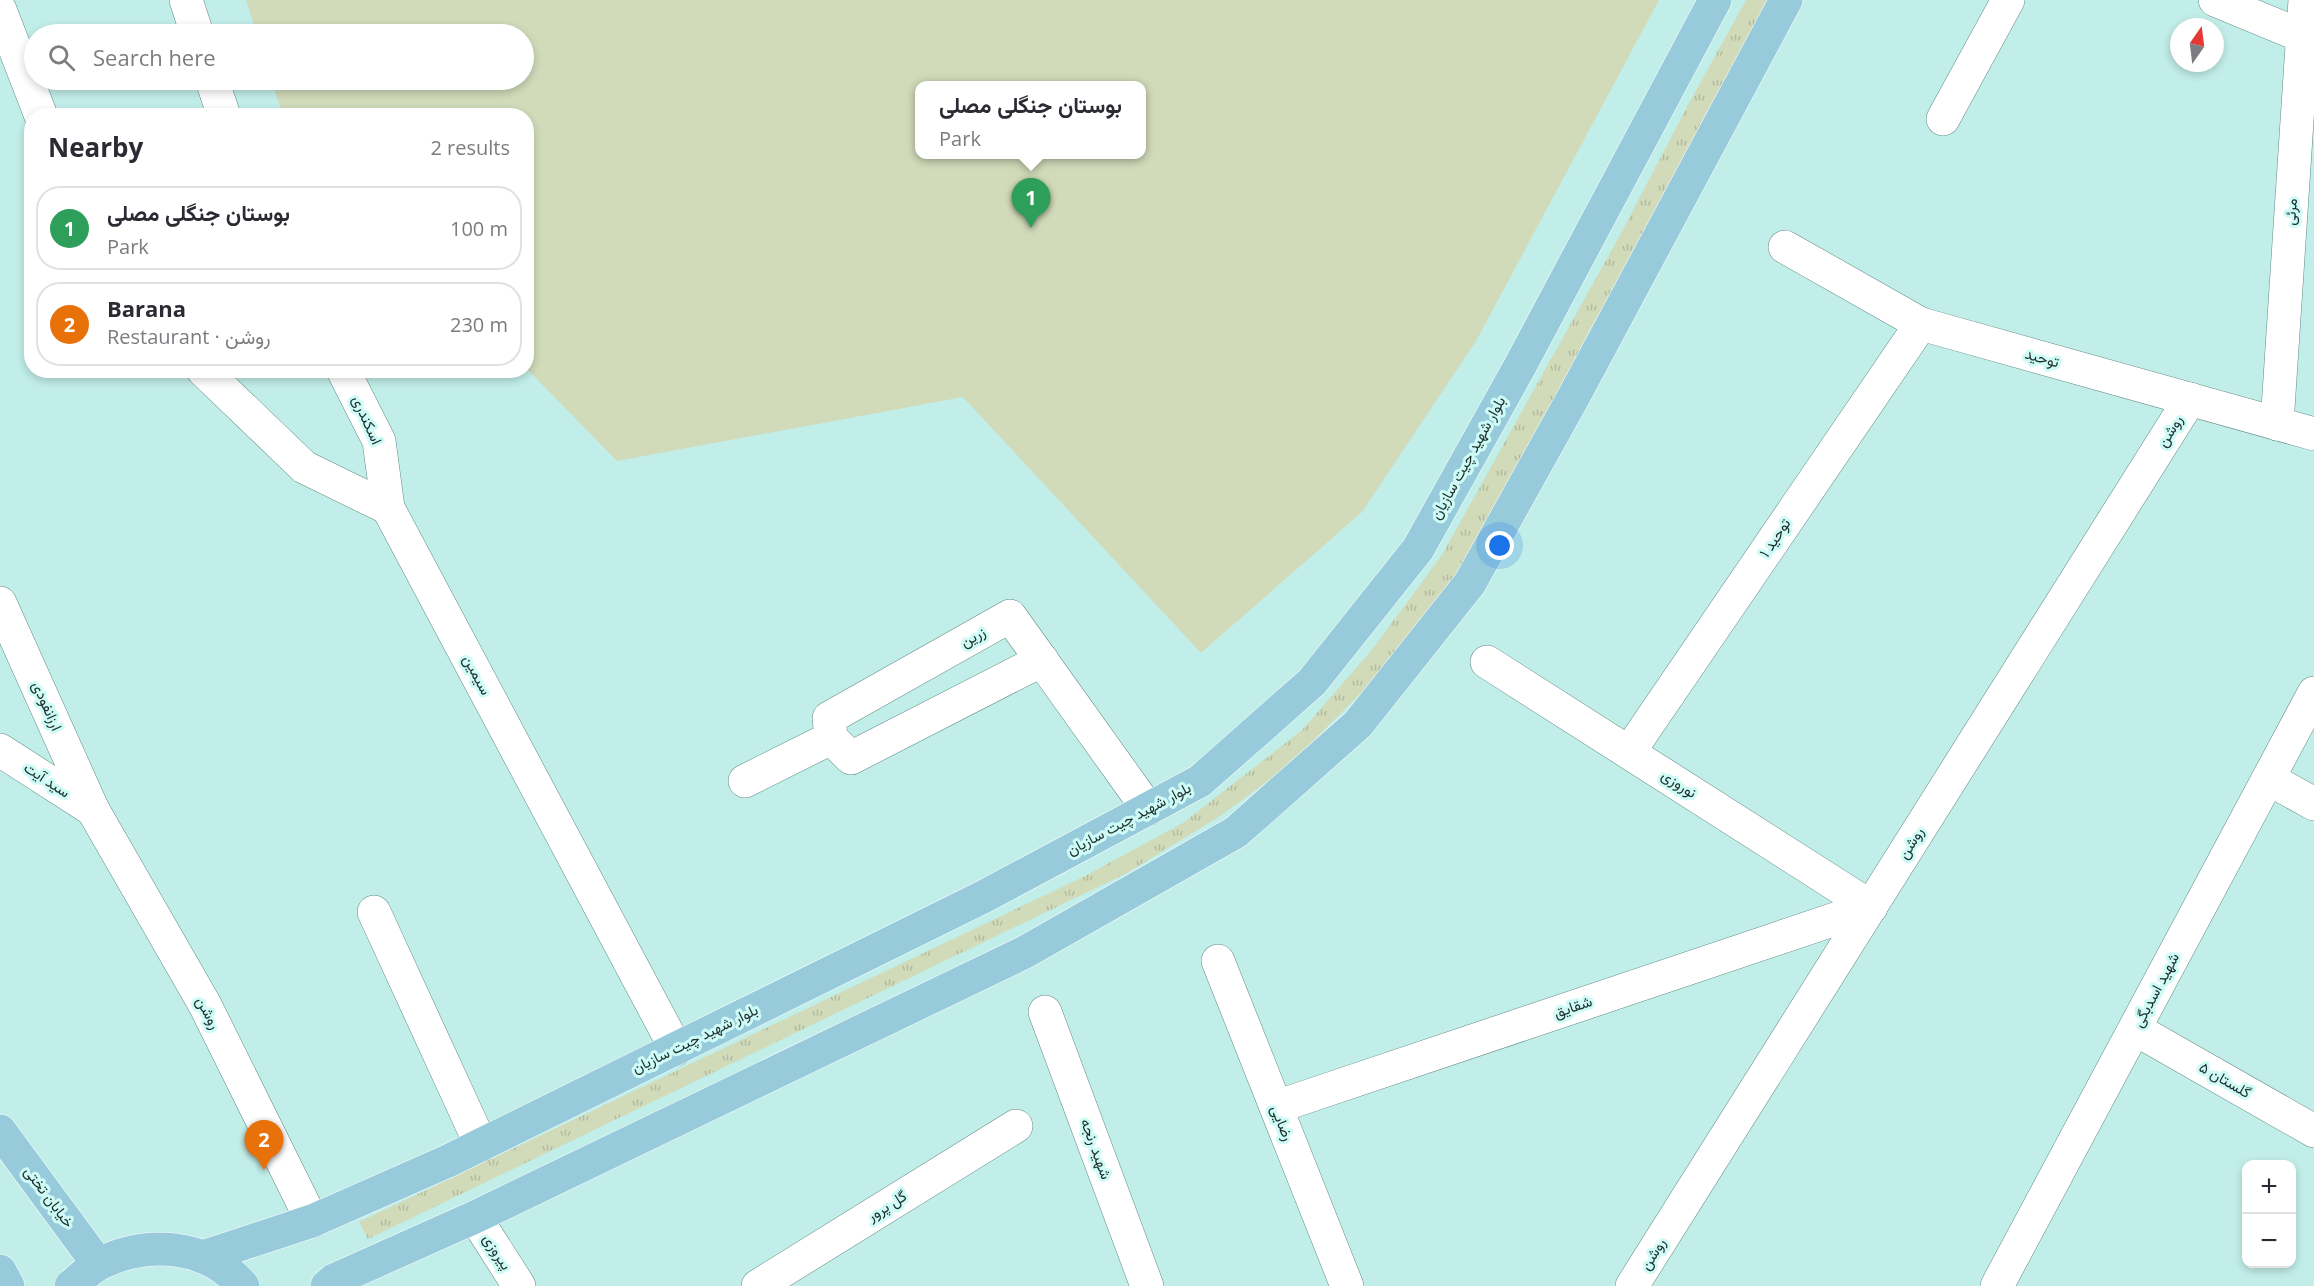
<!DOCTYPE html>
<html lang="en">
<head>
<meta charset="utf-8">
<style>
  body { margin:0; font-family:"Open Sans",Vazirmatn,sans-serif; background:#f7f7f7; color:#2b2b33 }
  .controls { position:absolute; right:18px; bottom:18px; display:grid; overflow:hidden; border-radius:12px; box-shadow:0 3px 9px #0003 }
  .controls button { width:54px; height:54px; display:grid; place-items:center; padding:0; border:0; border-bottom:2px solid #e1e1e2; background:#fff; color:#2b2b33; font:30px sans-serif }
  .compass { position:absolute; left:2170px; top:18px; width:54px; height:54px; border-radius:50%; background:#fff; box-shadow:0 3px 9px #0003; rotate:14deg }
  .you { position:absolute; left:1500px; top:546px; width:21px; height:21px; margin:-15px; border:4px solid #fff; border-radius:50%; background:#1a73e8; box-shadow:0 0 0 9px #1a73e833 }
  .badge { display:grid; place-items:center; width:39px; height:39px; border-radius:50%; background:#a70d32; color:#fff; font-size:20px; font-weight:700 }
  .pin { position:absolute; translate:-50% -50px; filter:drop-shadow(0 2px 3px #0008) }
  .pin::after { content:''; position:absolute; top:32px; width:21px; height:18px; background:inherit; clip-path:polygon(0 0,100% 0,50% 100%) }
  .popup { position:absolute; left:915px; top:81px; width:231px; height:78px; box-sizing:border-box; display:grid; place-content:center; border-radius:12px; background:#fff; filter:drop-shadow(0 2px 4px #0005); font-size:20px; white-space:nowrap; color:#7c7c81 }
  .popup b { font-size:22px; color:#2b2b33 }
  .popup::after { content:''; position:absolute; left:50%; top:100%; margin-left:-12px; border:12px solid transparent; border-top-color:#fff }
  .list { margin:0; padding:0; list-style:none }
  h2 { display:flex; justify-content:space-between; align-items:center; height:78px; margin:0; padding:0 24px; font-size:26px }
  h2 small { font-size:20px; font-weight:400; color:#7c7c81 }
  .list li { display:grid; grid-template-columns:39px 1fr auto; gap:18px; align-items:center; box-sizing:border-box; height:84px; margin:0 12px 12px; padding:0 12px; border:2px solid #e1e1e2; border-radius:24px }
  .list b { display:block; font-size:22px; white-space:nowrap }
  .list p { margin:0; font-size:20px; white-space:nowrap; color:#7c7c81 }
  .list em { font-size:20px; font-style:normal; color:#7c7c81 }
  .icon { flex:none; width:33px; height:33px; fill:none; stroke:currentColor; stroke-width:2; stroke-linecap:round; stroke-linejoin:round }
  .map { position:relative; flex:none; width:2314px; height:1286px; overflow:hidden }
  .search { position:absolute; background:#fff; box-shadow:0 3px 9px #0003; left:24px; top:24px; width:510px; height:66px; display:flex; align-items:center; gap:15px; box-sizing:border-box; padding:0 21px; border-radius:33px; color:#7c7c81; font-size:22px }
  .panel { position:absolute; background:#fff; box-shadow:0 3px 9px #0003; left:24px; top:108px; width:510px; height:270px; border-radius:24px }
  .map>svg:first-child { display:block }
  .grass { fill:url(#grass-tufts) }
  .green { fill:#d1dab9; fill-rule:evenodd }
  .lines { fill:none; stroke-linecap:round; stroke-linejoin:round }
  .minor-casing { stroke:#628b87; stroke-width:34 }
  .major-casing { stroke:#fff; stroke-width:34 }
  .minor { stroke:#fff; stroke-width:33 }
  .major { stroke:#97cbdc; stroke-width:33 }
  .labels { text-anchor:middle; stroke-width:6; stroke-linejoin:round; paint-order:stroke }
  .street-label { font-size:15px; fill:#1c2d2c; stroke:#cffbf6 }
</style>
</head>
<body>
<div class="map">
<svg width="2314" height="1286" viewBox="0 0 2314 1286">
  <defs>
    <pattern id="grass-tufts" width="24" height="20" patternUnits="userSpaceOnUse" patternTransform="scale(1.5)"><rect width="24" height="20" fill="#d1dab9"/><path d="M3 7l-1-3M5 7V3M7 7l1-3M15 17l-1-3M17 17v-4M19 17l1-3" fill="none" stroke="#b3bb9f"/></pattern>
  </defs>
  <rect width="100%" height="100%" fill="#c2eee9"/>
  <!-- grass -->
  <polygon class="grass" points="1746,0 1770,0 1591,328 1490,524 1422,621 1359,695 1288,766 1220,816 1127,873 368,1239 359,1222 1083,877 1183,823 1302,730 1371,651 1442,555 1620,235 1688,105"/>
  <!-- green -->
  <path class="green" d="M246,0H1659L1476,341L1362,512L1201,653L963,397L617,461L527,369L526,116L283,115L271,80H524V34H257ZM920,86H1142V154H920Z"/>
  <g class="lines">
    <defs>
      <g id="minor">
        <polyline points="186,0 197,34"/>
        <polyline points="2215,0 2302,36"/>
        <polyline points="0,10 41,116"/>
        <polyline points="212,80 224,116"/>
        <polyline points="1943,119 2008,0"/>
        <polyline points="1785,247 1921,324 2314,434"/>
        <polyline points="203,370 304,467 388,508 676,1049"/>
        <polyline points="343,370 379,441 388,508"/>
        <polyline points="2277,424 2305,0"/>
        <polyline points="0,603 93,810 205,1005 312,1221"/>
        <polyline points="1487,662 1871,907"/>
        <polyline points="831,738 851,758 1042,660"/>
        <polyline points="0,750 93,810"/>
        <polyline points="1629,752 1921,324"/>
        <polyline points="2269,779 2314,804"/>
        <polyline points="745,781 831,738 829,718 1010,616 1148,809"/>
        <polyline points="374,912 481,1145"/>
        <polyline points="1218,961 1347,1286"/>
        <polyline points="1045,1012 1147,1286"/>
        <polyline points="2135,1029 2314,1131"/>
        <polyline points="1276,1107 1871,907"/>
        <polyline points="475,1217 519,1286"/>
        <polyline points="758,1286 1016,1126"/>
        <polyline points="1632,1286 2190,399"/>
        <polyline points="1997,1286 2314,693"/>
      </g>
      <g id="major">
        <polyline points="0,1131 98,1264"/>
        <polyline points="203,1257 312,1221 448,1161 983,897 1200,781 1312,682 1418,549 1520,366 1715,0"/>
        <polyline points="0,1271 8,1286"/>
        <path d="M71,1286C81,1278 90,1268 101,1263C148,1240 207,1244 243,1286"/>
        <polyline points="327,1286 334,1280 475,1217 1025,952 1236,832 1358,724 1470,583 1574,396 1786,0"/>
      </g>
    </defs>
    <!-- minor casing -->
    <use href="#minor" class="minor-casing"/>
    <!-- major casing -->
    <use href="#major" class="major-casing"/>
    <!-- minor -->
    <use href="#minor" class="minor"/>
    <!-- major -->
    <use href="#major" class="major"/>
  </g>
  <g class="labels">
    <!-- street labels -->
    <g class="street-label">
      <text transform="translate(2291 212) rotate(-86)" y="5">مرئی</text>
      <text transform="translate(2042 358) rotate(16)" y="5">توحید</text>
      <text transform="translate(367 420) rotate(66)" y="5">اسکندری</text>
      <text transform="translate(2170 431) rotate(-58)" y="5">روشن</text>
      <text transform="translate(1468 458) rotate(-61)" y="5">بلوار شهید چیت سازیان</text>
      <text transform="translate(1775 538) rotate(-56)" y="5">توحید ۱</text>
      <text transform="translate(973 637) rotate(-30)" y="5">زرین</text>
      <text transform="translate(477 675) rotate(62)" y="5">سیمین</text>
      <text transform="translate(47 706) rotate(66)" y="5">ارزانفودی</text>
      <text transform="translate(47 780) rotate(33)" y="5">سید آیت</text>
      <text transform="translate(1679 784) rotate(33)" y="5">نوروزی</text>
      <text transform="translate(1129 819) rotate(-28)" y="5">بلوار شهید چیت سازیان</text>
      <text transform="translate(1911 843) rotate(-58)" y="5">روشن</text>
      <text transform="translate(2156 990) rotate(-62)" y="5">شهید اسدبگی</text>
      <text transform="translate(1573 1007) rotate(-19)" y="5">شقایق</text>
      <text transform="translate(208 1013) rotate(62)" y="5">روشن</text>
      <text transform="translate(695 1039) rotate(-26)" y="5">بلوار شهید چیت سازیان</text>
      <text transform="translate(2225 1080) rotate(30)" y="5">گلستان ۵</text>
      <text transform="translate(1282 1123) rotate(68)" y="5">رضایی</text>
      <text transform="translate(1096 1149) rotate(70)" y="5">شهید رنجه</text>
      <text transform="translate(49 1197) rotate(53)" y="5">خیابان تختی</text>
      <text transform="translate(887 1206) rotate(-32)" y="5">گل پرور</text>
      <text transform="translate(497 1252) rotate(57)" y="5">پیروزی</text>
      <text transform="translate(1653 1254) rotate(-58)" y="5">روشن</text>
    </g>
  </g>
</svg>
<div class="controls">
<button>+</button>
<button>−</button>
</div>
<svg class="compass" viewBox="-18 -18 36 36"><path d="M0-13l5 13h-10z" fill="#e53935"/><path d="M0 13l5-13h-10z" fill="#7c7c81"/></svg>
<div class="you"></div>
<div class="pin badge" style="left:1031px;top:228px;background:#2e9e5b">1</div>
<div class="popup"><b>بوستان جنگلی مصلی</b>Park</div>
<div class="pin badge" style="left:264px;top:1170px;background:#e8710a">2</div>
<div class="search"><svg class="icon" aria-label="search" viewBox="0 0 24 24"><circle cx="10" cy="10" r="6"/><path d="M15 15l6 6"/></svg>Search here</div>
<section class="panel">
<h2>Nearby<small>2 results</small></h2>
<ul class="list">
<li><span class="badge" style="background:#2e9e5b">1</span><div><b>بوستان جنگلی مصلی</b><p>Park</p></div><em>100 m</em></li>
<li><span class="badge" style="background:#e8710a">2</span><div><b>Barana</b><p>Restaurant · روشن</p></div><em>230 m</em></li>
</ul>
</section>
</div>
</body>
</html>
